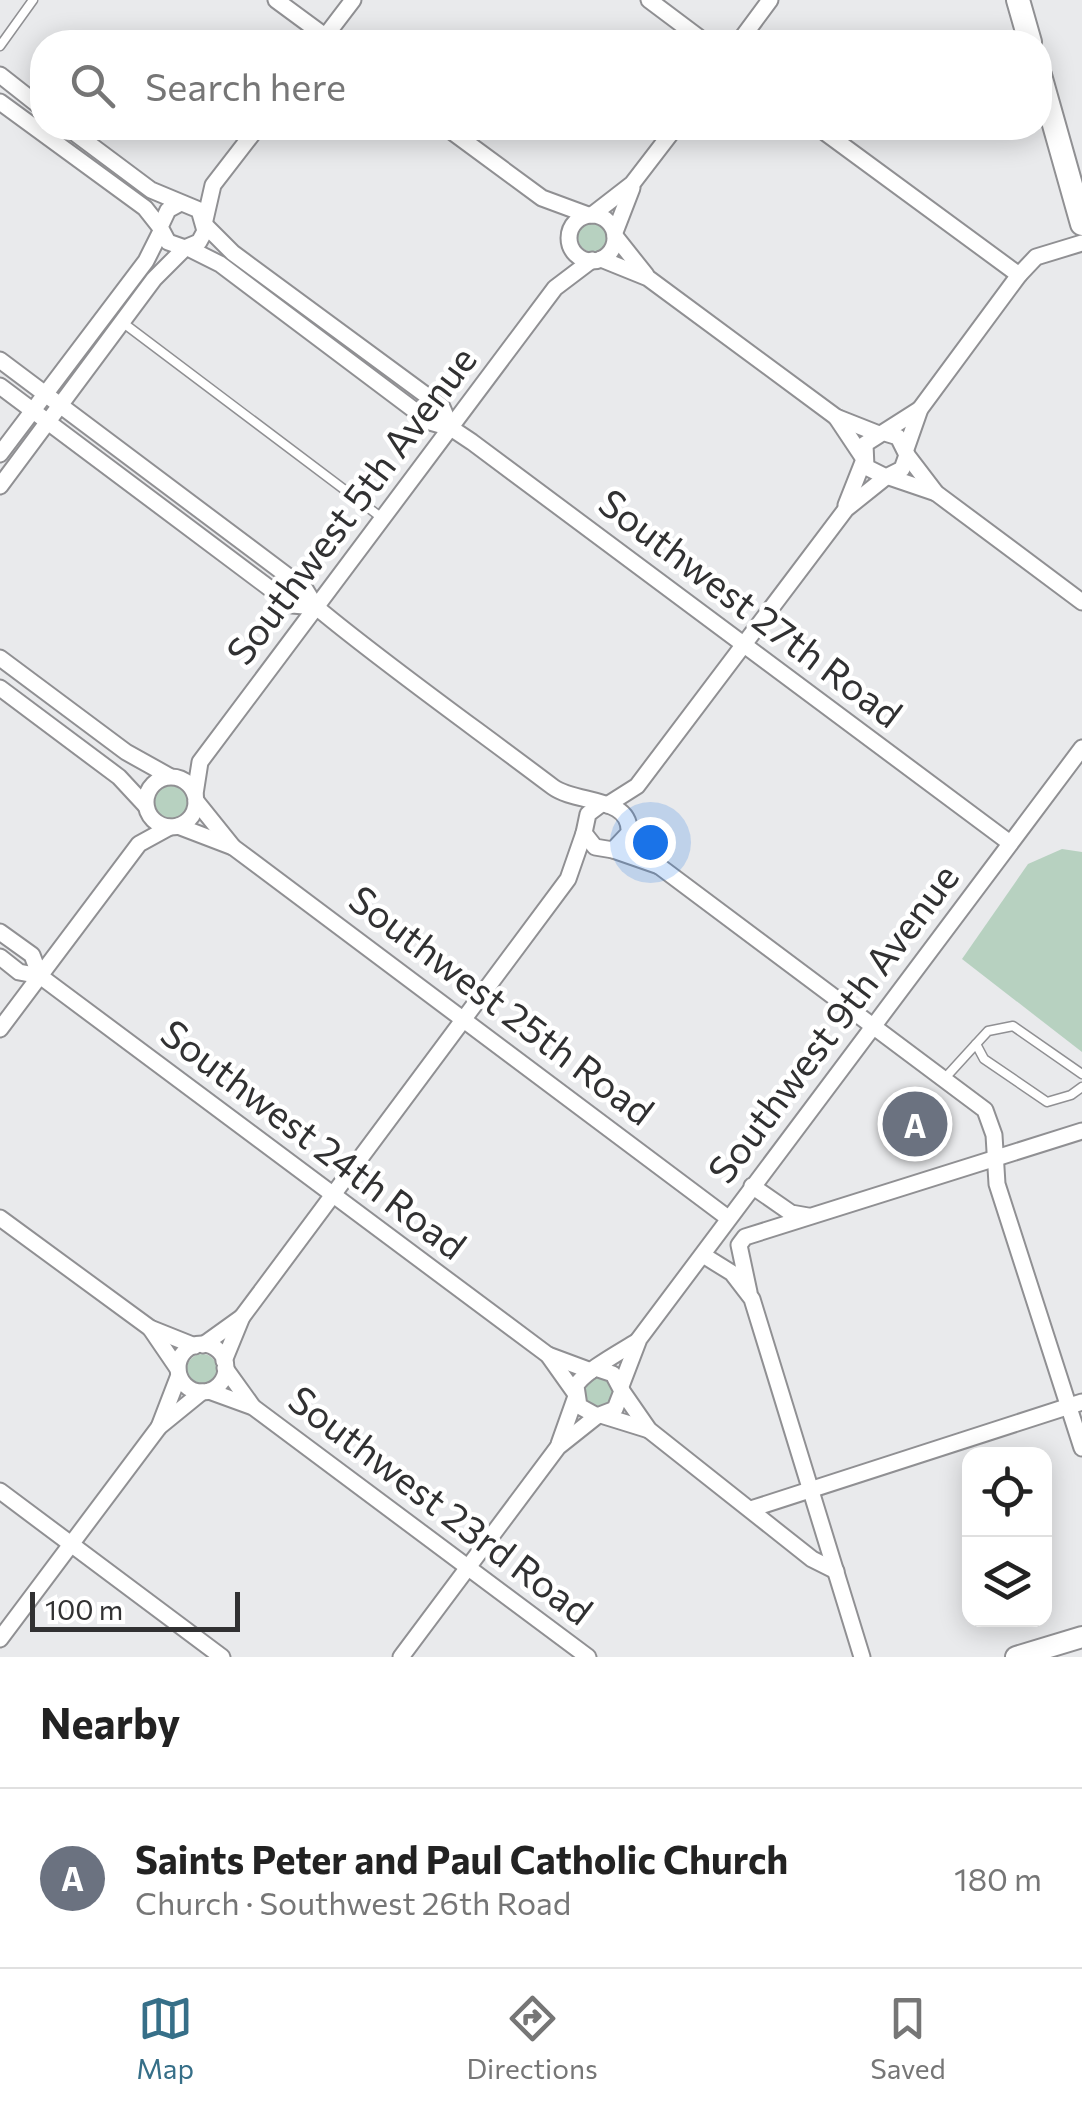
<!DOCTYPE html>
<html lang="en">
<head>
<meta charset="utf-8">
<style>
  body { margin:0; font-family:Commissioner,sans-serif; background:#f6f6f6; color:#222 }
  .controls { position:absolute; right:30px; bottom:30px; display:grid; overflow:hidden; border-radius:20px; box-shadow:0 5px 25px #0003 }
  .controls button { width:90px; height:90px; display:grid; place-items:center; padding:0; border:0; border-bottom:2px solid #e0e0e0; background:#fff; color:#222; font:50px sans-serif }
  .scale { position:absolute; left:30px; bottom:25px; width:210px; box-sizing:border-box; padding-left:10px; border:5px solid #313132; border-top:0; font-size:28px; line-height:35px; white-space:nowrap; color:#313132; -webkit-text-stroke:8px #fff; paint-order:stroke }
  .you { position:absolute; left:650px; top:842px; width:35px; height:35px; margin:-25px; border:8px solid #fff; border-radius:50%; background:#1a73e8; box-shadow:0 0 0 15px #1a73e833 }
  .badge { display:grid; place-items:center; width:65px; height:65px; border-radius:50%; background:#366f88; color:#fff; font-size:32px; font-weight:700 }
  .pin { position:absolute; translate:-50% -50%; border:5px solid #fff; box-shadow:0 2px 10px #0006 }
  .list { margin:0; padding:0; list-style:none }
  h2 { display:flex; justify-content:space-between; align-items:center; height:130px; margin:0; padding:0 40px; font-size:42px }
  h2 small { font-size:32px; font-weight:400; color:#767676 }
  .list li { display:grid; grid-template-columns:65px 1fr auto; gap:30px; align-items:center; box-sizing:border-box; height:180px; padding:0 40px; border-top:2px solid #e0e0e0 }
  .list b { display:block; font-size:38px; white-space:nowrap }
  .list p { margin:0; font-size:32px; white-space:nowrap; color:#767676 }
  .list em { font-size:32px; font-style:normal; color:#767676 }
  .icon { flex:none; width:55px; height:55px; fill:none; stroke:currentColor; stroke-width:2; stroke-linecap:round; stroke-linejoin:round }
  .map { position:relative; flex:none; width:1082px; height:1657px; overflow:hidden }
  .search { position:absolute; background:#fff; box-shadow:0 5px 25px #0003; left:30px; right:30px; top:30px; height:110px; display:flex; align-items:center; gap:25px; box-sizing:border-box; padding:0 35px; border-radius:40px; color:#767676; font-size:38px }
  .sheet { height:310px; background:#fff }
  nav { display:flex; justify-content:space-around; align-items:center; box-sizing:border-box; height:140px; border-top:2px solid #e0e0e0; background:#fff; font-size:28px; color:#767676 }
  nav a { display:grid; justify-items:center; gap:5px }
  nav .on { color:#366f88 }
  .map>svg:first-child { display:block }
  .green { fill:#b7d1c0 }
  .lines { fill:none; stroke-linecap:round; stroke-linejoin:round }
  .service-casing { stroke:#909093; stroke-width:11 }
  .minor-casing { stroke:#909093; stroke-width:19 }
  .tertiary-casing { stroke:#909093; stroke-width:24 }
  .secondary-casing { stroke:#909093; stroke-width:26 }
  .service { stroke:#fff; stroke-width:8 }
  .minor { stroke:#fff; stroke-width:15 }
  .tertiary { stroke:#fff; stroke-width:20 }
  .secondary { stroke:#fff; stroke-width:22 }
  .labels { text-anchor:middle; stroke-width:9; stroke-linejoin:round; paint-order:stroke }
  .street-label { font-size:38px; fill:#313132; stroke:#fff }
</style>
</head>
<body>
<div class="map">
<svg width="1082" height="1657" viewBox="0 0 1082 1657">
  <rect width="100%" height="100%" fill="#e9eaec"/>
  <!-- green -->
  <g class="green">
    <circle cx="593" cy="237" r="15"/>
    <circle cx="171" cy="801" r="17"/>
    <polygon points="1062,849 1082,852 1082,1052 962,959 1028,864"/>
    <circle cx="202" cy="1369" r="15"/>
    <circle cx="599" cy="1393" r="15"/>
  </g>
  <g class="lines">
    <defs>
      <g id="service">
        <polyline points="0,46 33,0"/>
        <polyline points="122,322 382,518"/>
        <polyline points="1082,1074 1013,1026 988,1031 976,1044 984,1059 1047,1102 1071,1095 1082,1087"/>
        <polyline points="945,1078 976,1044"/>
      </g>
      <g id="minor">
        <polyline points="276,0 333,42"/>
        <polyline points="649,0 705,42"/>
        <polyline points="321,42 353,0"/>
        <polyline points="739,42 770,0"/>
        <polyline points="0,75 42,108"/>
        <polyline points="0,102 145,208 160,227"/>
        <polyline points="68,128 151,190 199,210 205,231 199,242 185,248 168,242 160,227 168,210 179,204"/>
        <polyline points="447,128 542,198 588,215"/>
        <polyline points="819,128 1019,275"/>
        <polyline points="592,215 632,184 675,128"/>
        <circle cx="592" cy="238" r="23"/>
        <polyline points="205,220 213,185 257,128"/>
        <polyline points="205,225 233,253 442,407 451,428"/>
        <polyline points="615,232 632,188"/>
        <polyline points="615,236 646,275"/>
        <polyline points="188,248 220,264 430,422 451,428 472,442 1010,843"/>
        <polyline points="601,259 648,278 836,417 879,434"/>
        <path d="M0,360L305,589L316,607L332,620C404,678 479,731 553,787C576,804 632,796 629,833L613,850L595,847L584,833L588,814L600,805"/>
        <polyline points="0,386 292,605 316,607"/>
        <polyline points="836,417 862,456"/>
        <polyline points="885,433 898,437 907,455 902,469 886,477 866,467 865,444 920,409"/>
        <polyline points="906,449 920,409 1019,275 1036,257 1082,243"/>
        <polyline points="0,454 146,261 161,231"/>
        <polyline points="907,455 936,493 1082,602"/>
        <polyline points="889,477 936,493"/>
        <polyline points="0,486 154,279 185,248"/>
        <polyline points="846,505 863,462"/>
        <polyline points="0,658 126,752 169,776"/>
        <polyline points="0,688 119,777 145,805"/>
        <circle cx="171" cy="802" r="25"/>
        <polyline points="195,794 200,762 555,288 592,260"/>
        <polyline points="196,801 233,847 728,1218"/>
        <polyline points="607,805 637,786 846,509 886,477"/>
        <polyline points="178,826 233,847"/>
        <polyline points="630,827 659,866 985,1110 994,1135 997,1184 1082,1448"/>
        <polyline points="613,850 659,866"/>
        <polyline points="0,932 32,955 40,976"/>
        <polyline points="0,957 19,972 40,976 548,1355 575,1393"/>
        <polyline points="0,1029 139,844 170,827"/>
        <polyline points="752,1186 791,1213 808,1216"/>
        <polyline points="0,1218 150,1328 195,1346"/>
        <polyline points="703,1255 732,1273 752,1299 862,1657"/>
        <polyline points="749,1292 739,1245 745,1237 1082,1131"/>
        <polyline points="150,1328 178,1369"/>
        <circle cx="202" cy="1368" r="24"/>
        <polyline points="203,1345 242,1317"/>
        <polyline points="548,1355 591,1371"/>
        <polyline points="224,1361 242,1317 568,879 584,833"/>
        <polyline points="225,1368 253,1407"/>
        <path d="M598,1369L613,1374L622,1391L615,1409L597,1416L579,1406L576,1386C583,1372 620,1352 636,1342"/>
        <polyline points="621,1386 639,1339 1082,748"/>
        <polyline points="209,1391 253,1407 588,1657"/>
        <polyline points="622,1391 649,1430 812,1559 836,1571"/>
        <polyline points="604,1416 649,1430"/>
        <polyline points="159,1427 179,1375"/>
        <polyline points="559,1444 575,1399"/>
        <polyline points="0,1491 222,1657"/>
        <polyline points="751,1509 1082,1402"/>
        <polyline points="0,1639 159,1427 202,1392"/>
        <polyline points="401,1657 558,1447 597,1416"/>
      </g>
      <polyline id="tertiary" points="1016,1657 1082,1637"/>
      <g id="secondary">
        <polyline points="1018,0 1030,42"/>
        <polyline points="1040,75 1082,224"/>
      </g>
    </defs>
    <!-- service casing -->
    <use href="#service" class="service-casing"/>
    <!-- minor casing -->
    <use href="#minor" class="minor-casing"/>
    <!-- tertiary casing -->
    <use href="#tertiary" class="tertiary-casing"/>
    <!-- secondary casing -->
    <use href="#secondary" class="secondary-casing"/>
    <!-- service -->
    <use href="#service" class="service"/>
    <!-- minor -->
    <use href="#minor" class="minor"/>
    <!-- tertiary -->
    <use href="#tertiary" class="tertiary"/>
    <!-- secondary -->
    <use href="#secondary" class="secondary"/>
  </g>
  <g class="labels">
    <!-- street labels -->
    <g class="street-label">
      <text transform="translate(352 506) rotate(-53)" y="13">Southwest 5th Avenue</text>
      <text transform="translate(750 609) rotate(37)" y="13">Southwest 27th Road</text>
      <text transform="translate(501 1006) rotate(37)" y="13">Southwest 25th Road</text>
      <text transform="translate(834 1024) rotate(-53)" y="13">Southwest 9th Avenue</text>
      <text transform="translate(313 1140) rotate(37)" y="13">Southwest 24th Road</text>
      <text transform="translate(440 1506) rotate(37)" y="13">Southwest 23rd Road</text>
    </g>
  </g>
</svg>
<div class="controls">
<button><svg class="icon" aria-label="locate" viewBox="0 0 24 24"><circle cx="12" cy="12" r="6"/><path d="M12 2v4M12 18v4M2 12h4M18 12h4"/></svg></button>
<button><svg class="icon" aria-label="layers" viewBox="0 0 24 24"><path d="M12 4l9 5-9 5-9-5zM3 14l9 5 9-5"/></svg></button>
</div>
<div class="scale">100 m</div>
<div class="you"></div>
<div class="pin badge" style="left:915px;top:1124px;background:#6b7280">A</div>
<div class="search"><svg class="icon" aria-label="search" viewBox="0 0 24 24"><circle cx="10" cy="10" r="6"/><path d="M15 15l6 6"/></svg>Search here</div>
</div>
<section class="sheet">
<h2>Nearby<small></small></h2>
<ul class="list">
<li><span class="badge" style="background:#6b7280">A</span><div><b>Saints Peter and Paul Catholic Church</b><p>Church · Southwest 26th Road</p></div><em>180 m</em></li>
</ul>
</section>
<nav>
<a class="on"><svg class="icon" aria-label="map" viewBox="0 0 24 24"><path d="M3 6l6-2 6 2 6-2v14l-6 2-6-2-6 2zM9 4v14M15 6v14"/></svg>Map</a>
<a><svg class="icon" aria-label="directions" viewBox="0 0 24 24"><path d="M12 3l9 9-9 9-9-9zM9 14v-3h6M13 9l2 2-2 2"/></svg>Directions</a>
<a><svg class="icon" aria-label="saved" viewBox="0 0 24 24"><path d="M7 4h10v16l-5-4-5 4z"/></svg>Saved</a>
</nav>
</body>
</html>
